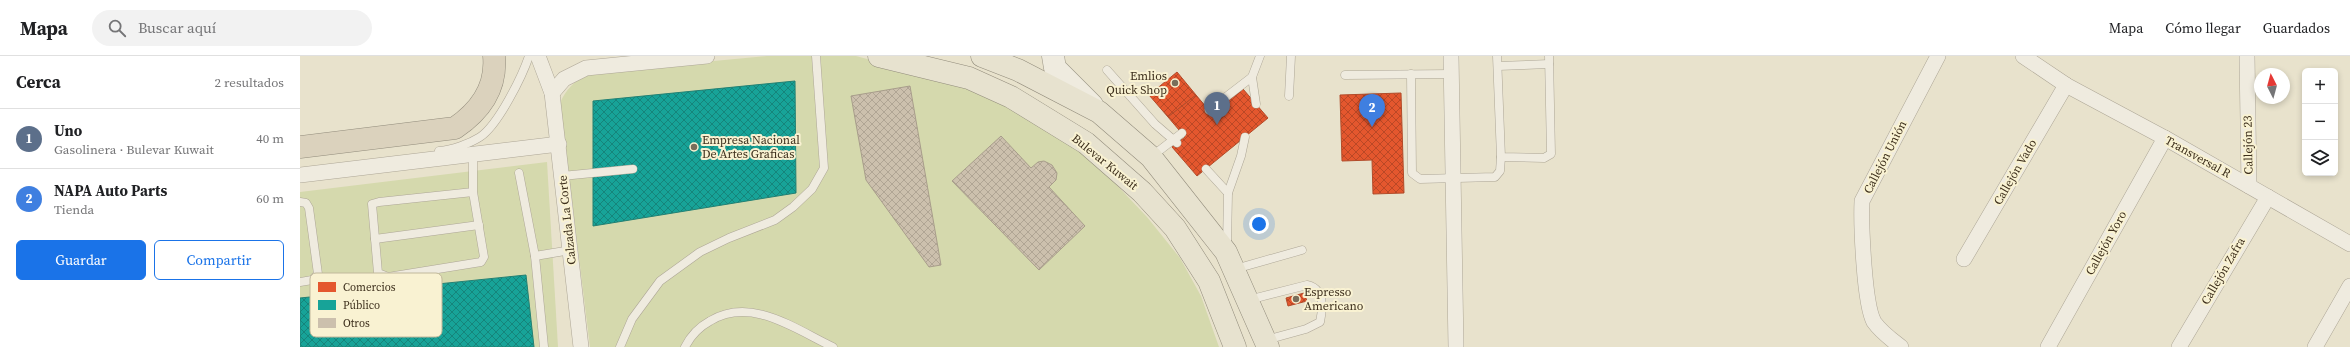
<!DOCTYPE html>
<html lang="es">
<head>
<meta charset="utf-8">
<style>
  body { margin:0; font-family:"Source Serif 4",serif; background:#f2f2f2; color:#202124 }
  .controls { position:absolute; right:12px; top:12px; display:grid; overflow:hidden; border-radius:6px; box-shadow:0 2px 6px #0003 }
  .controls button { width:36px; height:36px; display:grid; place-items:center; padding:0; border:0; border-bottom:1px solid #e0e0e0; background:#fff; color:#202124; font:20px sans-serif }
  .compass { position:absolute; left:1954px; top:12px; width:36px; height:36px; border-radius:50%; background:#fff; box-shadow:0 2px 6px #0003; rotate:354deg }
  .you { position:absolute; left:959px; top:168px; width:14px; height:14px; margin:-10px; border:3px solid #fff; border-radius:50%; background:#1a73e8; box-shadow:0 0 0 6px #1a73e833 }
  .badge { display:grid; place-items:center; width:26px; height:26px; border-radius:50%; background:#1a73e8; color:#fff; font-size:13px; font-weight:700 }
  .pin { position:absolute; translate:-50% -33px; filter:drop-shadow(0 1px 2px #0008) }
  .pin::after { content:''; position:absolute; top:21px; width:14px; height:12px; background:inherit; clip-path:polygon(0 0,100% 0,50% 100%) }
  .list { margin:0; padding:0; list-style:none }
  h2 { display:flex; justify-content:space-between; align-items:center; height:52px; margin:0; padding:0 16px; font-size:17px }
  h2 small { font-size:13px; font-weight:400; color:#757577 }
  .list li { display:grid; grid-template-columns:26px 1fr auto; gap:12px; align-items:center; box-sizing:border-box; height:60px; padding:0 16px; border-top:1px solid #e0e0e0 }
  .list b { display:block; font-size:15px; white-space:nowrap }
  .list p { margin:0; font-size:13px; white-space:nowrap; color:#757577 }
  .list em { font-size:13px; font-style:normal; color:#757577 }
  .actions { display:flex; gap:8px; padding:12px 16px }
  .actions a { flex:1; padding:9px 0; border:1px solid #1a73e8; border-radius:6px; text-align:center; font-size:14px; color:#1a73e8 }
  .actions .main { background:#1a73e8; color:#fff }
  .icon { flex:none; width:22px; height:22px; fill:none; stroke:currentColor; stroke-width:2; stroke-linecap:round; stroke-linejoin:round }
  .map { position:relative; flex:none; width:2050px; height:291px; overflow:hidden }
  header { display:flex; align-items:center; gap:24px; box-sizing:border-box; height:56px; padding:0 20px; background:#fff; border-bottom:1px solid #e0e0e0 }
  header strong { font-size:19px }
  nav { display:flex; gap:22px; margin-inline-start:auto; font-size:14px }
  .search { width:280px; height:36px; background:#f2f2f2; display:flex; align-items:center; gap:10px; box-sizing:border-box; padding:0 14px; border-radius:22px; color:#757577; font-size:15px }
  main { display:flex }
  aside { flex:1; background:#fff }
  .map>svg:first-child { display:block }
  .green { fill:#d5d9ad }
  .shops { fill:url(#shops-cross-hatch); stroke:#b24b29 }
  .public { fill:url(#public-cross-hatch); stroke:#228073 }
  .building { fill:url(#building-cross-hatch); stroke:#a89d8b }
  .lines { fill:none; stroke-linecap:round; stroke-linejoin:round }
  .lane-casing { stroke:#ada696; stroke-width:9 }
  .street-casing { stroke:#ada696; stroke-width:16 }
  .secondary-casing { stroke:#9c9686; stroke-width:23 }
  .primary-casing { stroke:#928c7c; stroke-width:23 }
  .highway-casing { stroke:#928c7c; stroke-width:23 }
  .lane { stroke:#efebdf; stroke-width:8 }
  .street { stroke:#efebdf; stroke-width:15 }
  .secondary { stroke:#efebdf; stroke-width:22 }
  .primary { stroke:#e7e2cf; stroke-width:22 }
  .highway { stroke:#dbd2bd; stroke-width:22 }
  .poi-dot { fill:#796e5a; stroke:#f9f2d2; stroke-width:1.5 }
  .labels { text-anchor:middle; stroke-width:4; stroke-linejoin:round; paint-order:stroke }
  .poi-label { font-size:12px; fill:#3d2f1c; stroke:#f9f2d2; text-anchor:start }
  .street-label { font-size:12px; fill:#3d2f1c; stroke:#f9f2d2 }
  .key { fill:#f9f2d2; stroke:#c1b89b; stroke-width:1 }
  .key-label { font-size:11px; fill:#3d2f1c }
</style>
</head>
<body>
<header>
<strong>Mapa</strong>
<div class="search"><svg class="icon" aria-label="search" viewBox="0 0 24 24"><circle cx="10" cy="10" r="6"/><path d="M15 15l6 6"/></svg>Buscar aquí</div>
<nav><a>Mapa</a><a>Cómo llegar</a><a>Guardados</a></nav>
</header>
<main>
<aside>
<h2>Cerca<small>2 resultados</small></h2>
<ul class="list">
<li><span class="badge" style="background:#5c6f8a">1</span><div><b>Uno</b><p>Gasolinera · Bulevar Kuwait</p></div><em>40 m</em></li>
<li><span class="badge" style="background:#3f7fe0">2</span><div><b>NAPA Auto Parts</b><p>Tienda</p></div><em>60 m</em></li>
</ul>
<div class="actions"><a class="main">Guardar</a><a>Compartir</a></div>
</aside>
<div class="map">
<svg width="2050" height="291" viewBox="0 0 2050 291">
  <defs>
    <pattern id="shops-cross-hatch" width="8" height="8" patternUnits="userSpaceOnUse"><rect width="8" height="8" fill="#e4572e"/><path d="M0 0l8 8M0 8l8-8" fill="none" stroke="#ba4826"/></pattern>
    <pattern id="public-cross-hatch" width="8" height="8" patternUnits="userSpaceOnUse"><rect width="8" height="8" fill="#17a398"/><path d="M0 0l8 8M0 8l8-8" fill="none" stroke="#16857b"/></pattern>
    <pattern id="building-cross-hatch" width="8" height="8" patternUnits="userSpaceOnUse"><rect width="8" height="8" fill="#ccc0ad"/><path d="M0 0l8 8M0 8l8-8" fill="none" stroke="#b0a594"/></pattern>
  </defs>
  <rect width="100%" height="100%" fill="#e8e2cc"/>
  <!-- green -->
  <g class="green">
    <path d="M467,0H556L663,29L730,60L795,106L847,161L880,202L901,240L919,291H290L260,47C266,33 274,26 287,17Z"/>
    <polygon points="247,106 258,291 0,291 0,136"/>
  </g>
  <!-- shops -->
  <g class="shops">
    <polygon points="877,16 896,39 868,61 849,39"/>
    <polygon points="943,33 968,62 897,120 872,91 885,81 868,61 896,39 912,58"/>
    <polygon points="1101,37 1104,137 1073,138 1072,104 1042,105 1040,39"/>
    <polygon points="1004,237 1007,245 988,250 986,242"/>
  </g>
  <!-- public -->
  <g class="public">
    <polygon points="495,25 496,137 293,170 293,45"/>
    <polygon points="226,219 234,291 0,291 0,242"/>
  </g>
  <!-- building -->
  <g class="building">
    <polygon points="610,30 641,209 629,211 566,124 551,40"/>
    <polygon points="701,80 731,112 738,106 744,105 752,109 757,117 756,124 749,131 785,170 739,214 652,125"/>
  </g>
  <g class="lines">
    <defs>
      <g id="lane">
        <polyline points="1197,0 1201,101 1244,102 1251,98 1249,0"/>
        <polyline points="1198,10 1249,8"/>
        <polyline points="807,14 855,68 877,87"/>
        <polyline points="1111,18 1112,117 1120,123 1195,121 1200,115 1201,101"/>
        <polyline points="1045,19 1152,18"/>
        <polyline points="989,40 991,0"/>
        <polyline points="956,48 952,21 960,0"/>
        <polyline points="909,54 952,21"/>
        <path d="M139,95C152,94 169,88 180,81C198,69 222,21 229,0"/>
        <polyline points="173,98 173,136 184,201 181,206 88,221 78,217 72,148 79,146 173,136"/>
        <polyline points="851,101 882,77"/>
        <polyline points="906,113 928,137"/>
        <polyline points="219,117 235,200 244,291"/>
        <polyline points="262,120 333,113"/>
        <polyline points="0,146 6,147 9,152 18,218 12,224 0,226"/>
        <polyline points="75,183 179,169"/>
        <polyline points="927,189 928,137 941,100 945,81"/>
        <polyline points="235,200 271,194"/>
        <polyline points="935,213 1002,194"/>
        <path d="M948,244L1007,229C1025,233 1023,252 1020,266L1006,273L966,284"/>
        <polyline points="320,291 332,263 360,225 400,196 429,182 475,164 493,151 512,133 524,112 516,0"/>
        <path d="M385,291C391,279 399,271 410,265C451,240 495,273 533,291"/>
      </g>
      <g id="street">
        <polyline points="238,0 252,37 281,291"/>
        <polyline points="1151,0 1156,291"/>
        <polyline points="1723,0 1766,29 1865,82 2050,188"/>
        <polyline points="1947,0 1949,130"/>
        <polyline points="252,37 264,23 286,12 407,0"/>
        <polyline points="0,119 259,88"/>
        <polyline points="1664,203 1766,29"/>
        <path d="M1601,291C1592,284 1581,276 1574,266C1564,248 1561,168 1562,145L1638,0"/>
        <polyline points="1748,291 1865,82"/>
        <polyline points="1879,291 1968,141"/>
        <polyline points="2015,291 2050,230"/>
      </g>
      <polyline id="secondary" points="753,0 755,12 792,49"/>
      <g id="primary">
        <polyline points="579,0 669,22 711,41 786,87 842,136 875,172 909,225 935,291"/>
        <polyline points="682,0 718,14 799,56 851,101 926,196 968,291"/>
      </g>
      <path id="highway" d="M0,91L155,72C180,55 197,32 194,0"/>
    </defs>
    <!-- lane casing -->
    <use href="#lane" class="lane-casing"/>
    <!-- street casing -->
    <use href="#street" class="street-casing"/>
    <!-- secondary casing -->
    <use href="#secondary" class="secondary-casing"/>
    <!-- primary casing -->
    <use href="#primary" class="primary-casing"/>
    <!-- highway casing -->
    <use href="#highway" class="highway-casing"/>
    <!-- lane -->
    <use href="#lane" class="lane"/>
    <!-- street -->
    <use href="#street" class="street"/>
    <!-- secondary -->
    <use href="#secondary" class="secondary"/>
    <!-- primary -->
    <use href="#primary" class="primary"/>
    <!-- highway -->
    <use href="#highway" class="highway"/>
  </g>
  <!-- markers -->
  <g class="poi-dot">
    <circle cx="875" cy="27" r="4"/>
    <circle cx="394" cy="91" r="4"/>
    <circle cx="996" cy="243" r="4"/>
  </g>
  <g class="labels">
    <!-- poi labels -->
    <g class="poi-label">
      <text x="867" y="24" text-anchor="end">Emlios<tspan x="867" dy="14">Quick Shop</tspan></text>
      <text x="402" y="88">Empresa Nacional<tspan x="402" dy="14">De Artes Graficas</tspan></text>
      <text x="1004" y="240">Espresso<tspan x="1004" dy="14">Americano</tspan></text>
    </g>
    <!-- street labels -->
    <g class="street-label">
      <text transform="translate(1948 89) rotate(-91)" y="4">Callejón 23</text>
      <text transform="translate(1585 101) rotate(-63)" y="4">Callejón Unión</text>
      <text transform="translate(1898 101) rotate(29)" y="4">Transversal R</text>
      <text transform="translate(805 106) rotate(39)" y="4">Bulevar Kuwait</text>
      <text transform="translate(1715 116) rotate(-60)" y="4">Callejón Vado</text>
      <text transform="translate(267 164) rotate(-96)" y="4">Calzada La Corte</text>
      <text transform="translate(1806 187) rotate(-61)" y="4">Callejón Yoro</text>
      <text transform="translate(1923 215) rotate(-60)" y="4">Callejón Zafra</text>
    </g>
  </g>
  <!-- legend -->
  <rect x="10" y="217" width="132" height="64" rx="6" class="key"/>
  <rect x="18" y="226" width="18" height="10" fill="#e4572e"/>
  <rect x="18" y="244" width="18" height="10" fill="#17a398"/>
  <rect x="18" y="262" width="18" height="10" fill="#ccc0ad"/>
  <g class="key-label">
    <text x="43" y="235">Comercios</text>
    <text x="43" y="253">Público</text>
    <text x="43" y="271">Otros</text>
  </g>
</svg>
<div class="controls">
<button>+</button>
<button>−</button>
<button><svg class="icon" aria-label="layers" viewBox="0 0 24 24"><path d="M12 4l9 5-9 5-9-5zM3 14l9 5 9-5"/></svg></button>
</div>
<svg class="compass" viewBox="-18 -18 36 36"><path d="M0-13l5 13h-10z" fill="#e53935"/><path d="M0 13l5-13h-10z" fill="#757577"/></svg>
<div class="you"></div>
<div class="pin badge" style="left:917px;top:69px;background:#5c6f8a">1</div>
<div class="pin badge" style="left:1072px;top:71px;background:#3f7fe0">2</div>
</div>
</main>
</body>
</html>
